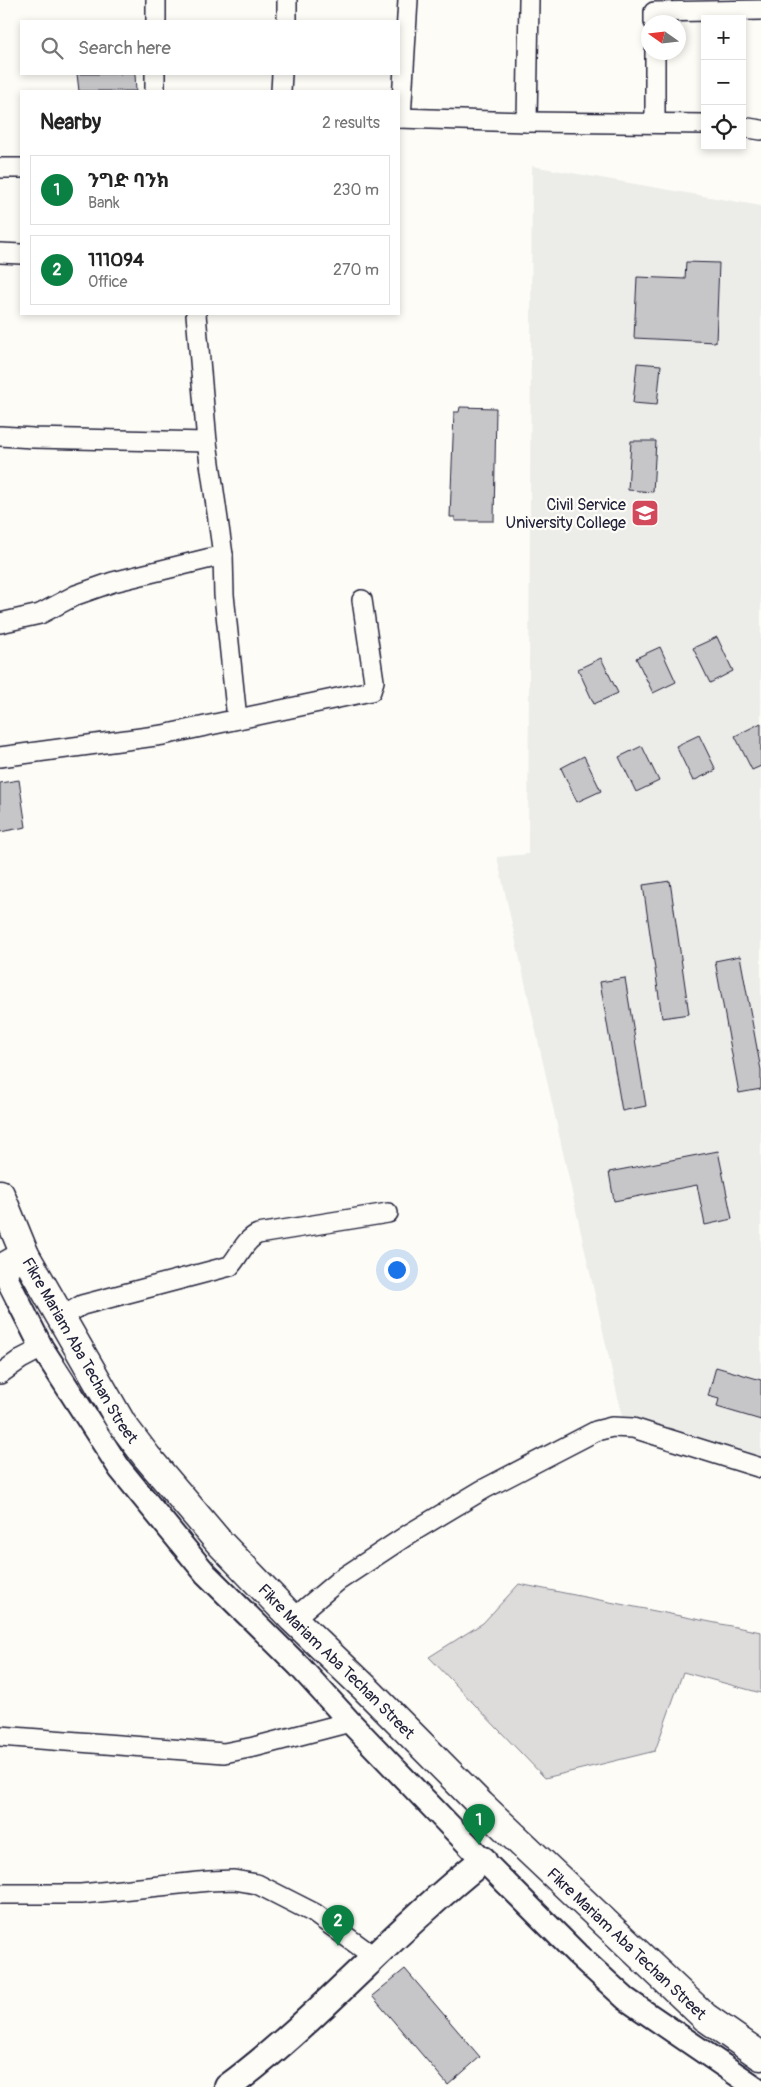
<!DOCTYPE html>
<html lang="en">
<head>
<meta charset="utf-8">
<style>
  body { margin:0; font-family:Pangolin,"Noto Sans Ethiopic",sans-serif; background:#f2f2f2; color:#222 }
  .controls { position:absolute; right:15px; top:15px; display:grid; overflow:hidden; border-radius:0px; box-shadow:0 2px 8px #0003 }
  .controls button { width:45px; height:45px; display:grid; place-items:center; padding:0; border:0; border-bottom:1px solid #e0e0e0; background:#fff; color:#222; font:25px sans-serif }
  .compass { position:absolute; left:641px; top:15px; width:45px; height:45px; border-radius:50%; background:#fff; box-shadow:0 2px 8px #0003; rotate:284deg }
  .you { position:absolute; left:396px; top:1269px; width:18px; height:18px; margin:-12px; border:4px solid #fff; border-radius:50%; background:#1a73e8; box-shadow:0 0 0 8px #1a73e833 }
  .badge { display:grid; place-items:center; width:32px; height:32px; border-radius:50%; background:#0b8043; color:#fff; font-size:16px; font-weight:700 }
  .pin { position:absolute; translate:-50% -41px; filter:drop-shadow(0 1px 2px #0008) }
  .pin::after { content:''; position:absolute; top:26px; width:18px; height:15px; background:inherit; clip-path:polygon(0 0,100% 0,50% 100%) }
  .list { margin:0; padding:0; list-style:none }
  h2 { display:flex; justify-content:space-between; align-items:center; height:65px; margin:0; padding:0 20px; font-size:21px }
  h2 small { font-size:16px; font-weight:400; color:#767676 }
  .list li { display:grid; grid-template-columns:32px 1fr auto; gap:15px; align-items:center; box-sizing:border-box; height:70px; margin:0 10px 10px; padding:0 10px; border:1px solid #e0e0e0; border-radius:0px }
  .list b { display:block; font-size:19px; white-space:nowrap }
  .list p { margin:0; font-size:16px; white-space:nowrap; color:#767676 }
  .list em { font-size:16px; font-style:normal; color:#767676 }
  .icon { flex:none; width:28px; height:28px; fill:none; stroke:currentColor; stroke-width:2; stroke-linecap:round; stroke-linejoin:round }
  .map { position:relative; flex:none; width:761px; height:2087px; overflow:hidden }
  .search { position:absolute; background:#fff; box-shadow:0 2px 8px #0003; left:20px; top:20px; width:380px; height:55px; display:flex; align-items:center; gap:12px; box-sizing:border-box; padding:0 18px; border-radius:0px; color:#767676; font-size:19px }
  .panel { position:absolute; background:#fff; box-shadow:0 2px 8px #0003; left:20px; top:90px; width:380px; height:225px; border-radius:0px }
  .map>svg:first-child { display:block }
  .built { fill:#ecece9 }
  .green { fill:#dddcdb; stroke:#807f8b }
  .building { fill:#c6c6c8; stroke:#22223b }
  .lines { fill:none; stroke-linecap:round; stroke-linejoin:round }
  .minor-casing { stroke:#22223b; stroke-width:22 }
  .tertiary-casing { stroke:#22223b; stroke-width:26 }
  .secondary-casing { stroke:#22223b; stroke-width:30 }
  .primary-casing { stroke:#22223b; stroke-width:31 }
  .minor { stroke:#fdfcf7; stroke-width:19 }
  .tertiary { stroke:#fdfcf7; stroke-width:22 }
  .secondary { stroke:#fdfcf7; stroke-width:26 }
  .primary { stroke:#fdfcf7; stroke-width:28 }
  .labels { text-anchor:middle; stroke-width:4.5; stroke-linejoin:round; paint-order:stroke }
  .poi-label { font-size:16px; fill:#22223b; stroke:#fdfcf7; text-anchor:end }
  .street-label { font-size:16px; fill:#22223b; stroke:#fdfcf7 }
</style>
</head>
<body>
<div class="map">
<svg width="761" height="2087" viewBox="0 0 761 2087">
  <rect width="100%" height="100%" fill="#fdfcf7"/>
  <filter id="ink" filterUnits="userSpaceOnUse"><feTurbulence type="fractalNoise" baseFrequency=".02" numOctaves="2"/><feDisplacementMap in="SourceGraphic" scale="10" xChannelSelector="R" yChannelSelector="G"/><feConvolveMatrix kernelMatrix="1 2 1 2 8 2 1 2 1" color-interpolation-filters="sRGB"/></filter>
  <g filter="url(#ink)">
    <!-- built -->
    <polygon class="built" points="532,166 761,206 761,1457 622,1416 497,857 528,854"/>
    <!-- green -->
    <polygon class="green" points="519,1584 761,1632 761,1693 683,1672 655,1751 545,1778 429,1657 483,1623"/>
    <!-- building -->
    <g class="building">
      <polygon points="77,74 135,74 136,91 79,91"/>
      <polygon points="686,262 719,263 716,342 634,338 637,277 685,279"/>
      <polygon points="637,363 661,365 657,405 633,403"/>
      <polygon points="460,407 496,408 494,521 455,521 455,517 450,517 454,412 459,412"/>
      <polygon points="631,441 656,441 653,492 628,490"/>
      <polygon points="717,637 733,671 710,683 693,648"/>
      <polygon points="660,647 676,682 653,693 636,658"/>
      <polygon points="601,658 618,693 594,704 578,669"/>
      <polygon points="761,723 761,766 752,770 735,736"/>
      <polygon points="699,735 716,770 693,781 676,746"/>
      <polygon points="642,746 659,781 636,792 619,757"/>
      <polygon points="584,756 601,791 577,802 561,768"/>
      <polygon points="19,780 26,827 0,832 0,783"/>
      <polygon points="670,881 689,1014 662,1018 643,885"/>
      <polygon points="740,956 761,1070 761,1089 739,1093 715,961"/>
      <polygon points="625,978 646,1106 622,1111 600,982"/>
      <polygon points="718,1151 732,1219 705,1225 697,1185 614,1201 609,1172"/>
      <polygon points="716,1367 761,1380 761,1420 717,1407 719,1399 708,1396"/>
      <polygon points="405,1969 480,2057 448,2085 372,1996"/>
    </g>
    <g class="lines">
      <defs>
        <g id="minor">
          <polyline points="156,21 156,0"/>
          <polyline points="287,21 287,0"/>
          <polyline points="654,22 654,12 761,10"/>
          <polyline points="655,52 655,122"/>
          <polyline points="155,91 155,74"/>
          <polyline points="281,91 282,74"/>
          <polyline points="399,118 527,122 705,124"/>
          <polyline points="401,118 408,0"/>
          <polyline points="527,122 529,0"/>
          <polyline points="742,127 761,130"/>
          <polyline points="0,168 21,168"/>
          <polyline points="0,253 21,254"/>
          <polyline points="196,314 207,442 223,555 224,595 237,719"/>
          <polyline points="0,436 33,438 207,442"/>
          <polyline points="0,623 40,614 76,595 113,582 223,555"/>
          <polyline points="0,757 163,735 371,691 374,681 362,600"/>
          <path d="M60,1318L82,1305L230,1266C240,1255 245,1239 258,1234L388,1213"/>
          <polyline points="0,1374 21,1359 42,1348"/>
          <polyline points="293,1619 338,1581 409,1534 484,1489 596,1431 612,1427 633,1428 761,1468"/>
          <polyline points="0,1736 224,1753 254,1747 350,1722"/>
          <polyline points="0,1894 81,1894 209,1881 234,1880 257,1884 314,1913 373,1956"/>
        </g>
        <polyline id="tertiary" points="0,1265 42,1348 120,1469 206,1574 299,1666 350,1722 483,1860 577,1954 626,1999 755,2087"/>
        <path id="secondary" d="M228,2087C319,2019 393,1931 483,1860"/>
        <g id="primary">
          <path id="s1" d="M0,1194L25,1255L122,1424L147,1457L219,1542L293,1619L364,1687L481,1805L705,2017L761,2056"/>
          <polyline points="2,1268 25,1255"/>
        </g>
      </defs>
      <!-- minor casing -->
      <use href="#minor" class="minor-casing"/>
      <!-- tertiary casing -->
      <use href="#tertiary" class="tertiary-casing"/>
      <!-- secondary casing -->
      <use href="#secondary" class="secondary-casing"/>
      <!-- primary casing -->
      <use href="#primary" class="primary-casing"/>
      <!-- minor -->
      <use href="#minor" class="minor"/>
      <!-- tertiary -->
      <use href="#tertiary" class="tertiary"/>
      <!-- secondary -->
      <use href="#secondary" class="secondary"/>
      <!-- primary -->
      <use href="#primary" class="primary"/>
    </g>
  </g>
  <!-- icons -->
  <defs>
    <symbol id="university-square" viewBox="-11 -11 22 22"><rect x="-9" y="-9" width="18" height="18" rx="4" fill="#d1495b" stroke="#fdfcf7"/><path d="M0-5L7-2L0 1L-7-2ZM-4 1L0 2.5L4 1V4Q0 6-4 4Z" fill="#fff"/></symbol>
  </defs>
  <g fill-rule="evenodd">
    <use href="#university-square" x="629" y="497" width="32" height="32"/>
  </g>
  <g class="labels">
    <!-- poi labels -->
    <g class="poi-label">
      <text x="626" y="510">Civil Service<tspan x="626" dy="18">University College</tspan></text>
    </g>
    <!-- street labels -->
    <g class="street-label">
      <text dy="6" stroke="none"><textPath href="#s1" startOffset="176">Fikre Mariam Aba Techan Street</textPath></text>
      <text dy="6" stroke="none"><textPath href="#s1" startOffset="581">Fikre Mariam Aba Techan Street</textPath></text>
      <text dy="6" stroke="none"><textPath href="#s1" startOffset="986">Fikre Mariam Aba Techan Street</textPath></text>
    </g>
  </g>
</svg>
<div class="controls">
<button>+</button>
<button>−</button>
<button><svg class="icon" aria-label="locate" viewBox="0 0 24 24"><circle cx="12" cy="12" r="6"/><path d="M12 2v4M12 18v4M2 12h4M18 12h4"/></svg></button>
</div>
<svg class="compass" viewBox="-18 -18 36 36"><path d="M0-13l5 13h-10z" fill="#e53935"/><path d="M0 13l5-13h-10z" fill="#767676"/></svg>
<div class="you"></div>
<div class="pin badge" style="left:479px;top:1845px">1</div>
<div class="pin badge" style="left:338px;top:1946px">2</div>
<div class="search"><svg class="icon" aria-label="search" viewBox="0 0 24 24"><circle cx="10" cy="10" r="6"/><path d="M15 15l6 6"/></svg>Search here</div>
<section class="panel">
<h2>Nearby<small>2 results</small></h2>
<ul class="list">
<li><span class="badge">1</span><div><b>ንግድ ባንክ</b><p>Bank</p></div><em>230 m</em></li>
<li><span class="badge">2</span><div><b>111094</b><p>Office</p></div><em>270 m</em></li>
</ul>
</section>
</div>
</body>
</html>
